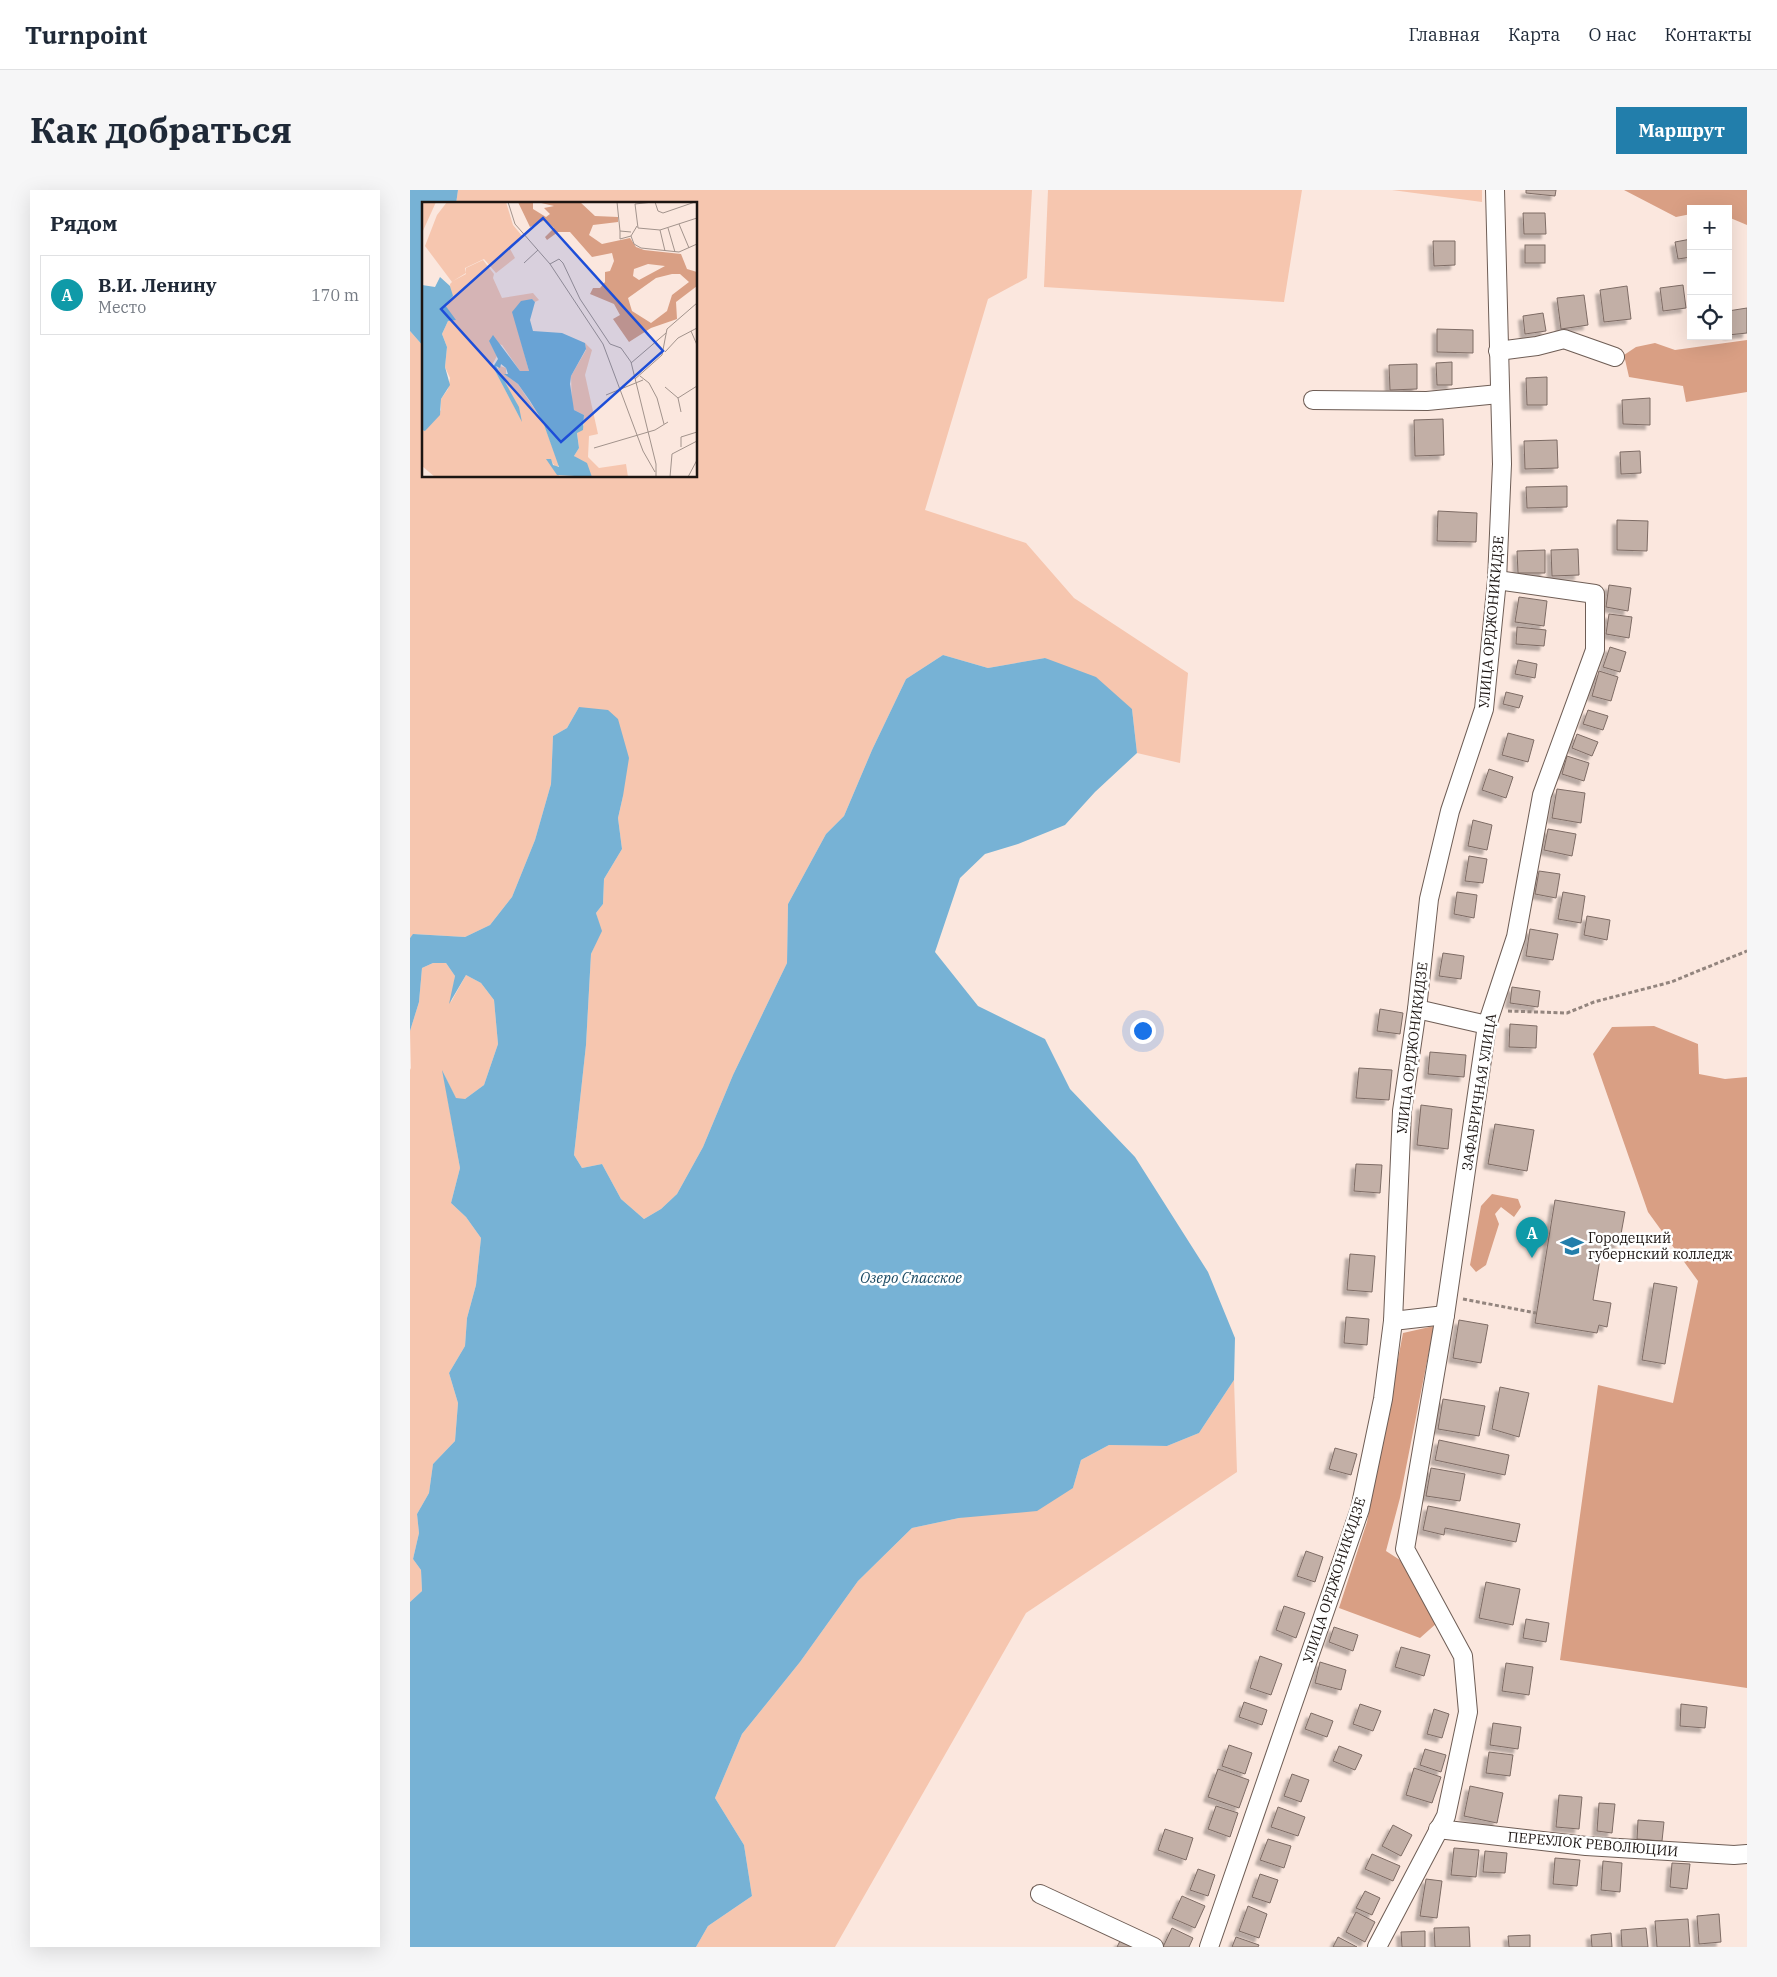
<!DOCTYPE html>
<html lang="ru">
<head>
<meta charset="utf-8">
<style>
  body { margin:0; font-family:"IBM Plex Serif",serif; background:#f6f6f7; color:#1f2937 }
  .controls { position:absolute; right:15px; top:15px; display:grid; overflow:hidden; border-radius:0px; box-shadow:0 5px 20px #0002 }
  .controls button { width:45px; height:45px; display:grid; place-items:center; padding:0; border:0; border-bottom:1px solid #e0e1e3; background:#fff; color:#1f2937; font:25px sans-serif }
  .you { position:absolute; left:732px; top:840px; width:18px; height:18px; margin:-12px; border:4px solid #fff; border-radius:50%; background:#1a73e8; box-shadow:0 0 0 8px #1a73e833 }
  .badge { display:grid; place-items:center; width:32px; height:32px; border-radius:50%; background:#227eab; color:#fff; font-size:16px; font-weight:700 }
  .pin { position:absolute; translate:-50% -41px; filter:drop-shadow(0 1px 2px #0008) }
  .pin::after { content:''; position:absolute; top:26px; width:18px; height:15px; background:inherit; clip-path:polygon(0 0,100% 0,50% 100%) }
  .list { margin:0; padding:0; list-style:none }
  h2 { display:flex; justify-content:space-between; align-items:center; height:65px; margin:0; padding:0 20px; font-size:21px }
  h2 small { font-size:16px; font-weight:400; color:#747a83 }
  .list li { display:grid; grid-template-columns:32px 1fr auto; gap:15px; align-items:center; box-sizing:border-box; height:80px; margin:0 10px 10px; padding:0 10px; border:1px solid #e0e1e3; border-radius:0px }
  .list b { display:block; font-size:19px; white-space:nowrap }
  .list p { margin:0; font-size:16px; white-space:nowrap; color:#747a83 }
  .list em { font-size:16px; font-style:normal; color:#747a83 }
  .icon { flex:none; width:28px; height:28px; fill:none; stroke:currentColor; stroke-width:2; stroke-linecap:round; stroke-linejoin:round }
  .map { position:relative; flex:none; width:1337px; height:1757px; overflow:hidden; border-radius:0px }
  header { display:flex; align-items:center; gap:30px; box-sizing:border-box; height:70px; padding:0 25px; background:#fff; border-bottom:1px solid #e0e1e3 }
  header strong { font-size:24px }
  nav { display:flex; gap:28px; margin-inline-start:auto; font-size:18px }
  .intro { display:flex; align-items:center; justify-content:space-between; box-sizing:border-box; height:120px; padding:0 30px }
  h1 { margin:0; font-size:35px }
  .button { padding:12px 22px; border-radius:0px; background:#227eab; color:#fff; font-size:18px; font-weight:700 }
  main { display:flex; gap:30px; padding:0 30px }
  aside { flex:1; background:#fff; border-radius:0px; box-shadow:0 5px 20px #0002 }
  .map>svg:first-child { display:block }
  .green { fill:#f6c6af }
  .forest { fill:#d99f84 }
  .water { fill:#77b2d5 }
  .building { fill:#c2afa6; stroke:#7e6c65; filter:url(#shadow) }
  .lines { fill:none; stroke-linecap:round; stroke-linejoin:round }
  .minor-casing { stroke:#6e5d55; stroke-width:20 }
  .path { stroke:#93857e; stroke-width:3; stroke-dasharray:4 2.5; stroke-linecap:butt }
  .minor { stroke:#fff; stroke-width:18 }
  .labels { text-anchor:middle; stroke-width:5; stroke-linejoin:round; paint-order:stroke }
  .street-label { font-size:14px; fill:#1c1512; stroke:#fff }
  .poi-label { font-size:14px; fill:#1c1512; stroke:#fff; text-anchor:start }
  .water-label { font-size:15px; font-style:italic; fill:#1b4a63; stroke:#fff }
  .inset-road { fill:none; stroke:#a2938c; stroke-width:1 }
  .view { fill:#1d4ed8; fill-opacity:0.15; stroke:#1d4ed8; stroke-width:2.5 }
  .inset-edge { fill:none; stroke:#1c1512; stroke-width:2.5 }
</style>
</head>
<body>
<header>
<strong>Turnpoint</strong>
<nav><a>Главная</a><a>Карта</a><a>О нас</a><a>Контакты</a></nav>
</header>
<div class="intro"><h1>Как добраться</h1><a class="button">Маршрут</a></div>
<main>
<aside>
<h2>Рядом<small></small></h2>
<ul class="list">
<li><span class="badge" style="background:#0f9aa8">A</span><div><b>В.И. Ленину</b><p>Место</p></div><em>170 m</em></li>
</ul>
</aside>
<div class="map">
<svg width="1337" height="1757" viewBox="0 0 1337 1757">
  <defs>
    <filter id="shadow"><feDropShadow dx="-4.5" dy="4.5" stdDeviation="1" flood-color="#0004"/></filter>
  </defs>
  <rect width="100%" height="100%" fill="#fbe7de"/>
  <!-- green -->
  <g class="green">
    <polygon points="48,0 622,0 617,88 578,109 515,320 616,353 664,408 778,483 770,573 727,563 722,519 635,468 578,478 533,465 496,489 462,560 434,626 416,644 378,714 377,773 323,885 293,957 267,1004 251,1019 234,1029 211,1009 192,974 172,978 164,965 176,855 181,764 191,741 186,723 193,714 194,689 212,659 208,628 213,606 169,517 157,538 143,546 141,594 125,650 102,707 80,735 55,747 4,744 0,748 0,141 14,157 14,286 286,286 286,14 46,14"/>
    <polygon points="638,0 892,0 874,112 634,97"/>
    <polygon points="982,0 1072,0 1072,12"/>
    <polygon points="23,773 36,773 45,786 41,812 56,785 71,793 84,810 88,854 74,895 55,909 46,909 33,882 50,978 41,1013 56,1027 71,1048 66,1095 57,1128 55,1156 39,1183 48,1213 45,1251 23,1274 19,1303 7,1324 9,1343 3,1369 11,1380 12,1401 0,1412 0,880 1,878 0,841 9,812 12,778"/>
    <polygon points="824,1190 827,1282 616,1423 425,1757 286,1757 298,1736 342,1706 334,1655 305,1608 332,1544 390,1472 448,1391 502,1338 549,1328 663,1298 671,1270 699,1255 757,1256 789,1243"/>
  </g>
  <!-- forest -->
  <g class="forest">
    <polygon points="1214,0 1337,0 1337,35 1318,27 1318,19 1281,19 1281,24 1266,27"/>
    <polygon points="1337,150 1337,202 1276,212 1273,196 1219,187 1214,165 1226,157 1245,153 1265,160"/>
    <polygon points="1244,836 1288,854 1289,884 1315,889 1337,887 1337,1498 1150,1470 1188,1195 1263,1213 1288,1091 1238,1022 1183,864 1202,837"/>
    <polygon points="1082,1004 1108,1009 1111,1017 1104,1027 1091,1017 1085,1024 1089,1034 1076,1075 1066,1082 1060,1075 1071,1016"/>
    <polygon points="1024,1136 990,1308 976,1361 993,1372 1028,1432 1010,1448 929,1418 957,1332 993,1143"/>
  </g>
  <!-- water -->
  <g class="water">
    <polygon points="0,0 48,0 46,14 14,14 14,157 0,141"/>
    <polygon points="533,465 578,478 635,468 686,487 722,519 727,563 685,602 655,635 608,654 575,664 550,688 525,762 568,816 635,849 660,899 725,967 798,1082 825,1148 824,1190 789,1243 757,1256 699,1255 671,1270 663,1298 627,1321 549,1328 502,1338 448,1391 390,1472 332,1544 305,1608 334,1655 342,1706 298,1736 286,1757 0,1757 0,1412 12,1401 11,1380 3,1369 9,1343 7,1324 19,1303 23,1274 45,1251 48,1213 39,1183 55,1156 57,1128 66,1095 71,1048 56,1027 41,1013 50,978 32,880 46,908 55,909 74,895 88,854 84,810 71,793 56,785 39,814 45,786 36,773 23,773 12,778 9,812 0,841 0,748 3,744 55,747 80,735 102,707 125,650 141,594 143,546 157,538 169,517 198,520 208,529 219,568 213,606 208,628 212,659 194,689 193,714 186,723 192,741 181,764 176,855 164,965 172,978 192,974 211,1009 234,1029 251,1019 267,1004 293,957 323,885 377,773 378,714 416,644 434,626 462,560 496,489"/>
  </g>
  <!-- building -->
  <g class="building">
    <polygon points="1116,0 1146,0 1145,6 1116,3"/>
    <polygon points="1113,23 1135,23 1136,44 1114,44"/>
    <polygon points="1281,49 1281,67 1268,69 1265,52"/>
    <polygon points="1023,51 1045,51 1045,75 1024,76"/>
    <rect x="1115" y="55" width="20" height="18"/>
    <polygon points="1273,95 1276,118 1253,121 1250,98"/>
    <polygon points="1217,96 1221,129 1194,132 1190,100"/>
    <polygon points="1174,105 1178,135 1151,139 1147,108"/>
    <polygon points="1337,118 1337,143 1318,145 1318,121"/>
    <polygon points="1133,123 1136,141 1115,144 1113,126"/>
    <polygon points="1027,139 1063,140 1063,163 1027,162"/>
    <polygon points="1042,172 1042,195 1027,195 1026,173"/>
    <polygon points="1007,174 1007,199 980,200 979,175"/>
    <polygon points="1137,187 1137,215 1117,215 1116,188"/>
    <polygon points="1240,208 1240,235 1213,234 1212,210"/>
    <polygon points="1033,229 1034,265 1005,266 1004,230"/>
    <polygon points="1147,250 1148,278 1115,279 1114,251"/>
    <polygon points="1230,261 1231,283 1211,284 1210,262"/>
    <polygon points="1157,296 1157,317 1117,318 1116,297"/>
    <polygon points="1028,321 1067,323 1066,352 1027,351"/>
    <polygon points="1207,330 1238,331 1237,361 1207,360"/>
    <polygon points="1168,359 1169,385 1142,386 1141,360"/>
    <polygon points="1135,360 1135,383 1108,383 1107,361"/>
    <polygon points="1199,395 1221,398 1218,421 1196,417"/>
    <polygon points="1109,407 1137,411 1134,436 1105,432"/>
    <polygon points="1199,424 1222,427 1219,448 1196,444"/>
    <polygon points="1107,437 1136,440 1134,456 1106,454"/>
    <polygon points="1200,457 1216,462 1210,482 1193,477"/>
    <polygon points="1108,470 1127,474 1125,488 1105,484"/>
    <polygon points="1189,481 1208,487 1201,511 1182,506"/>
    <polygon points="1096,502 1113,506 1109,518 1093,514"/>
    <polygon points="1178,520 1198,526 1193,540 1173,534"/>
    <polygon points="1098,543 1124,550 1118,572 1092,565"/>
    <polygon points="1167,544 1188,552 1182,566 1162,558"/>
    <polygon points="1157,566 1179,573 1174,591 1152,584"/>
    <polygon points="1079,579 1103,587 1096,608 1072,600"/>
    <polygon points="1147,599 1175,603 1171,633 1142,628"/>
    <polygon points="1063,630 1082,635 1077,660 1058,656"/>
    <polygon points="1138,639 1166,644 1162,666 1134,660"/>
    <polygon points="1059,666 1077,669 1073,693 1055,691"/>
    <polygon points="1129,681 1150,684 1146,708 1125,704"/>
    <polygon points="1047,702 1067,705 1064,728 1044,724"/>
    <polygon points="1153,702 1175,706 1171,733 1148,729"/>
    <polygon points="1177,726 1200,730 1197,750 1174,745"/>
    <polygon points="1120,739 1148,744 1143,770 1116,766"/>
    <polygon points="1033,763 1054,766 1051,789 1029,786"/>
    <polygon points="1102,797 1130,801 1128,817 1100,813"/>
    <polygon points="970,819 993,823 990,844 967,841"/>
    <polygon points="1100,834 1127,836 1126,858 1099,857"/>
    <polygon points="1020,862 1056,865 1054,887 1018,884"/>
    <polygon points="949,878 982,880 979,910 946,908"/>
    <polygon points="1011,915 1042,919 1038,959 1007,955"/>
    <polygon points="1085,934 1124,940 1117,981 1078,974"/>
    <polygon points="946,974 972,975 970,1003 944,1001"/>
    <polygon points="1145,1010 1215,1022 1209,1055 1193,1052 1183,1110 1201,1113 1197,1137 1189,1135 1187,1143 1125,1133"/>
    <polygon points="940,1064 965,1066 962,1102 937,1100"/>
    <polygon points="1244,1093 1267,1097 1255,1174 1232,1170"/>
    <polygon points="936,1127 959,1129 957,1155 934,1153"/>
    <polygon points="1049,1130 1078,1135 1071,1173 1043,1168"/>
    <polygon points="1090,1197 1119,1203 1109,1247 1082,1239"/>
    <polygon points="1033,1209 1075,1216 1069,1246 1028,1239"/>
    <polygon points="1029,1250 1099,1265 1095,1285 1025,1270"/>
    <polygon points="925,1258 947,1264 941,1285 919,1279"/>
    <polygon points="1021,1278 1055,1284 1050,1311 1016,1306"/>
    <polygon points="1018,1316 1110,1334 1106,1352 1035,1338 1034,1345 1013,1340"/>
    <polygon points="896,1361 913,1367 905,1392 887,1386"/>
    <polygon points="1076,1392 1110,1399 1103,1435 1069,1428"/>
    <polygon points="874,1416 895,1423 886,1448 866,1440"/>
    <polygon points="1116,1429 1139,1433 1136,1452 1113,1448"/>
    <polygon points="924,1437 948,1445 943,1461 919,1452"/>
    <polygon points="991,1457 1020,1465 1014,1486 985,1477"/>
    <polygon points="850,1466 872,1474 861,1505 840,1498"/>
    <polygon points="910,1472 936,1480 931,1500 905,1493"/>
    <polygon points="1096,1473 1123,1477 1119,1505 1092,1501"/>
    <polygon points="834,1512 857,1520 852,1535 829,1527"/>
    <polygon points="950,1514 971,1521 963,1541 943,1534"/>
    <polygon points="1271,1514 1297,1517 1295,1538 1270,1536"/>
    <polygon points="1024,1519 1039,1524 1032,1548 1017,1544"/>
    <polygon points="901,1523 923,1531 917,1547 895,1539"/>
    <polygon points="1083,1533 1111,1537 1108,1559 1080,1555"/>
    <polygon points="819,1555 842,1563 835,1584 812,1576"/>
    <polygon points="929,1556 952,1565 945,1580 923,1571"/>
    <polygon points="1015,1559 1036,1565 1031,1582 1010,1575"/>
    <polygon points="1079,1562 1103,1565 1100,1586 1076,1583"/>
    <polygon points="1004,1578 1031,1587 1022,1613 996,1605"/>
    <polygon points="808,1579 839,1590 829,1618 798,1607"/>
    <polygon points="882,1584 899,1590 891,1612 874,1606"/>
    <polygon points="1060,1596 1093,1603 1087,1633 1054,1626"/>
    <polygon points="1149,1605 1172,1607 1169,1639 1146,1637"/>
    <polygon points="1189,1613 1205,1614 1202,1643 1187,1641"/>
    <polygon points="806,1616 828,1623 820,1647 798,1639"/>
    <polygon points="868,1617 895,1627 888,1646 861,1637"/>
    <polygon points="1228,1630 1254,1632 1252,1651 1227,1649"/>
    <polygon points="983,1635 1002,1645 991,1666 972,1656"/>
    <polygon points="755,1639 783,1648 776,1670 748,1660"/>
    <polygon points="858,1649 881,1656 874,1678 850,1670"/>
    <polygon points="1044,1658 1069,1660 1066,1687 1041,1685"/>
    <polygon points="1075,1661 1097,1663 1095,1683 1073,1682"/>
    <polygon points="962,1664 990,1676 983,1691 955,1679"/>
    <polygon points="1145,1668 1170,1670 1167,1696 1143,1694"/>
    <polygon points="1193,1671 1212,1673 1210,1702 1191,1700"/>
    <polygon points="1262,1673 1280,1674 1277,1699 1260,1697"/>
    <polygon points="788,1679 805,1685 798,1706 780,1700"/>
    <polygon points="850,1684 868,1690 860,1713 842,1707"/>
    <polygon points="1016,1689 1032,1691 1027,1728 1010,1726"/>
    <polygon points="955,1701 970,1708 962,1725 946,1718"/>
    <polygon points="772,1706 795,1716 785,1738 762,1728"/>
    <polygon points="838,1716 857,1724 849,1748 829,1741"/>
    <polygon points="946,1722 965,1732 955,1752 936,1742"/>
    <polygon points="1309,1724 1311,1752 1289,1754 1287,1726"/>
    <polygon points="1278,1729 1280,1757 1247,1757 1245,1731"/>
    <polygon points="1059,1737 1060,1757 1025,1757 1024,1738"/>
    <polygon points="762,1738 783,1748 779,1757 753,1757"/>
    <polygon points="1236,1738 1238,1757 1212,1757 1211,1740"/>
    <polygon points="1015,1741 1015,1757 992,1757 991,1742"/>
    <polygon points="1201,1743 1202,1757 1182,1757 1181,1745"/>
    <polygon points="1120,1745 1120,1757 1099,1757 1098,1746"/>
    <polygon points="826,1747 849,1755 848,1757 822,1757"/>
    <polygon points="928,1747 947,1757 923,1757"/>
    <polygon points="710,1751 723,1757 707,1757"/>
  </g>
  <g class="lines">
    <defs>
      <g id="minor">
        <polyline points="1088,161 1127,156 1154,149 1205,167"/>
        <polyline points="903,210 1017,211 1089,204"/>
        <polyline points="1007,819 1077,835"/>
        <polyline points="983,1131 1035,1125"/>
        <polyline points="1028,1639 1176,1656 1324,1665 1337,1664"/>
        <polyline points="630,1704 744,1757"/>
        <polyline points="799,1757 950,1319 973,1209 983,1131 992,921 1007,819 1019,709 1040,621 1074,519 1087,390 1092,274 1085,0"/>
        <polyline points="967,1757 1036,1626 1058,1522 1053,1466 995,1359 1035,1125 1077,835 1106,747 1132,605 1185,460 1185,404 1087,390"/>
      </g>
    </defs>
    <!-- minor casing -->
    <use href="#minor" class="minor-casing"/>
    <!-- path -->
    <g class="path">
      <polyline points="1098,821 1157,823 1184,812 1261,792 1337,761"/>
      <polyline points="1053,1109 1126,1123"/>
    </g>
    <!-- minor -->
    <use href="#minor" class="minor"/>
  </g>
  <!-- icons -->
  <defs>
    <symbol id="university-bare" viewBox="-9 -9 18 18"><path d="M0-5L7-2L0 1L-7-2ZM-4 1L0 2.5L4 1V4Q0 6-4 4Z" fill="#227eab" stroke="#fff" stroke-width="2.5" paint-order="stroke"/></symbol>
  </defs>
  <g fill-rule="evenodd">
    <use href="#university-bare" x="1146" y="1040" width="32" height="32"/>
  </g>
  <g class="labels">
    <!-- street labels -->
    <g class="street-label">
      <text transform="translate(1081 432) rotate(-85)" y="5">УЛИЦА ОРДЖОНИКИДЗЕ</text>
      <text transform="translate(1002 858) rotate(-83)" y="5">УЛИЦА ОРДЖОНИКИДЗЕ</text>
      <text transform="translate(1069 902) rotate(-81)" y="5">ЗАФАБРИЧНАЯ УЛИЦА</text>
      <text transform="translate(924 1390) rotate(-72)" y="5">УЛИЦА ОРДЖОНИКИДЗЕ</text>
      <text transform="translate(1183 1654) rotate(5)" y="5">ПЕРЕУЛОК РЕВОЛЮЦИИ</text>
    </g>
    <!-- poi labels -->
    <g class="poi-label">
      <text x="1178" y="1053">Городецкий<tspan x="1178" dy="16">губернский колледж</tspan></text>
    </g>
    <!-- water labels -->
    <g class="water-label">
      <text x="501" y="1093">Озеро Спасское</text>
    </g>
  </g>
  <!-- overview -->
  <g transform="translate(12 12)">
    <rect width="275" height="275" fill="#fbe7de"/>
    <path d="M0,0H14L0,31ZM25,0H84L91,23L101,35L87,45L93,56L74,71L62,57L43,66L44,71L31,79L44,72V66L61,58L72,72L71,76L80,96L111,91L117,98L113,100L109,97L95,125L107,169H98L80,143L67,139L75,154L70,163L95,210L98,215L94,200L80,178L75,163L84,166V173L96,182L121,220L137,263L134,266L128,257L129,263L138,275H13L0,264V228L3,229L19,208V197L26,187L28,176L23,165L25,145L20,132L26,119L31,118L23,103L29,95L28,82L30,80L3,44L15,13ZM163,141L170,148L163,173L176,232L167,234L166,255L177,266L204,262L206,275H170L165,265L152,254L157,246L155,230L162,223V213L152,208L150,202L149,174L164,148Z" fill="#f6c6af"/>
    <path d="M96,0H111V7L124,15L128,12L122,6L132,4L115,0H158L173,14L196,15V20L171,23L167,33L180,42L208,36L214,45L222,48L259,52L265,67L275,70V84L254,100L255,117L229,126L207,140L191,117L198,113L192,102L168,92L171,86H178L183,80V70L188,69L192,59L190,51L170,55L148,30H136L125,38L123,35L132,26L123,18L108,25ZM226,62L243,64L217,78L211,74L212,67ZM250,72H258L267,80L250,93L245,109L229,121L210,109L206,96L234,76Z" fill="#d99f84" fill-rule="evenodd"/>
    <path d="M18,75L28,84L31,94L23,103L34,118L26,119L20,132L25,145L23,165L28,183L19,197L18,213L3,229L0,228V83L13,85ZM110,97L113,100L108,118L111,129L140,131L163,141L164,147L149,174L148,182L152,208L162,213L161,228L155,231L157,246L152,254L165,261L170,275L135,273L124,257H129L131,263L137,265L121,220L108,199L96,182L82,172H86L84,166L79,162L78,166L74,164L97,205L100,220L71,165L76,157L67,139L71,133L98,169H107L90,110L99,99Z" fill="#77b2d5"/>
    <path class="inset-road" d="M86,0L93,22L128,62L181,142L221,249L233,270M195,0L198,29L209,30M231,0L213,2L216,26L238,28L275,16M233,0L236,9L241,11L273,0M257,22L267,46M215,24L209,34L212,42L219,46L257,50L275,42M246,26L253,50M238,28L243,49M198,29V37L209,34M102,61L116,48M128,62L137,57L141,61L158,97L188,142L199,146L209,160L234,262V275M269,129L275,143M243,150L256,136L275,126M209,161L244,131M218,174L227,181L235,196L242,222M213,177L240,153L245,127L275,101M243,185L256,196M184,193L221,178M259,210L256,196L275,184M259,245V235L275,230M172,246L233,228L246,220M248,275L250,252L275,239M266,275L275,258"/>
    <path class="view" d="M121,16L241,149L139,240L19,107Z"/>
    <rect width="275" height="275" class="inset-edge"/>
  </g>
</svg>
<div class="controls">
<button>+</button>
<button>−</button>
<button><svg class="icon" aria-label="locate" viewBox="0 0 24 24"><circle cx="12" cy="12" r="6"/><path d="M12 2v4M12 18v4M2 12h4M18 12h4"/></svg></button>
</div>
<div class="you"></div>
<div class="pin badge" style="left:1122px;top:1068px;background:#0f9aa8">A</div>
</div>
</main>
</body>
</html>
